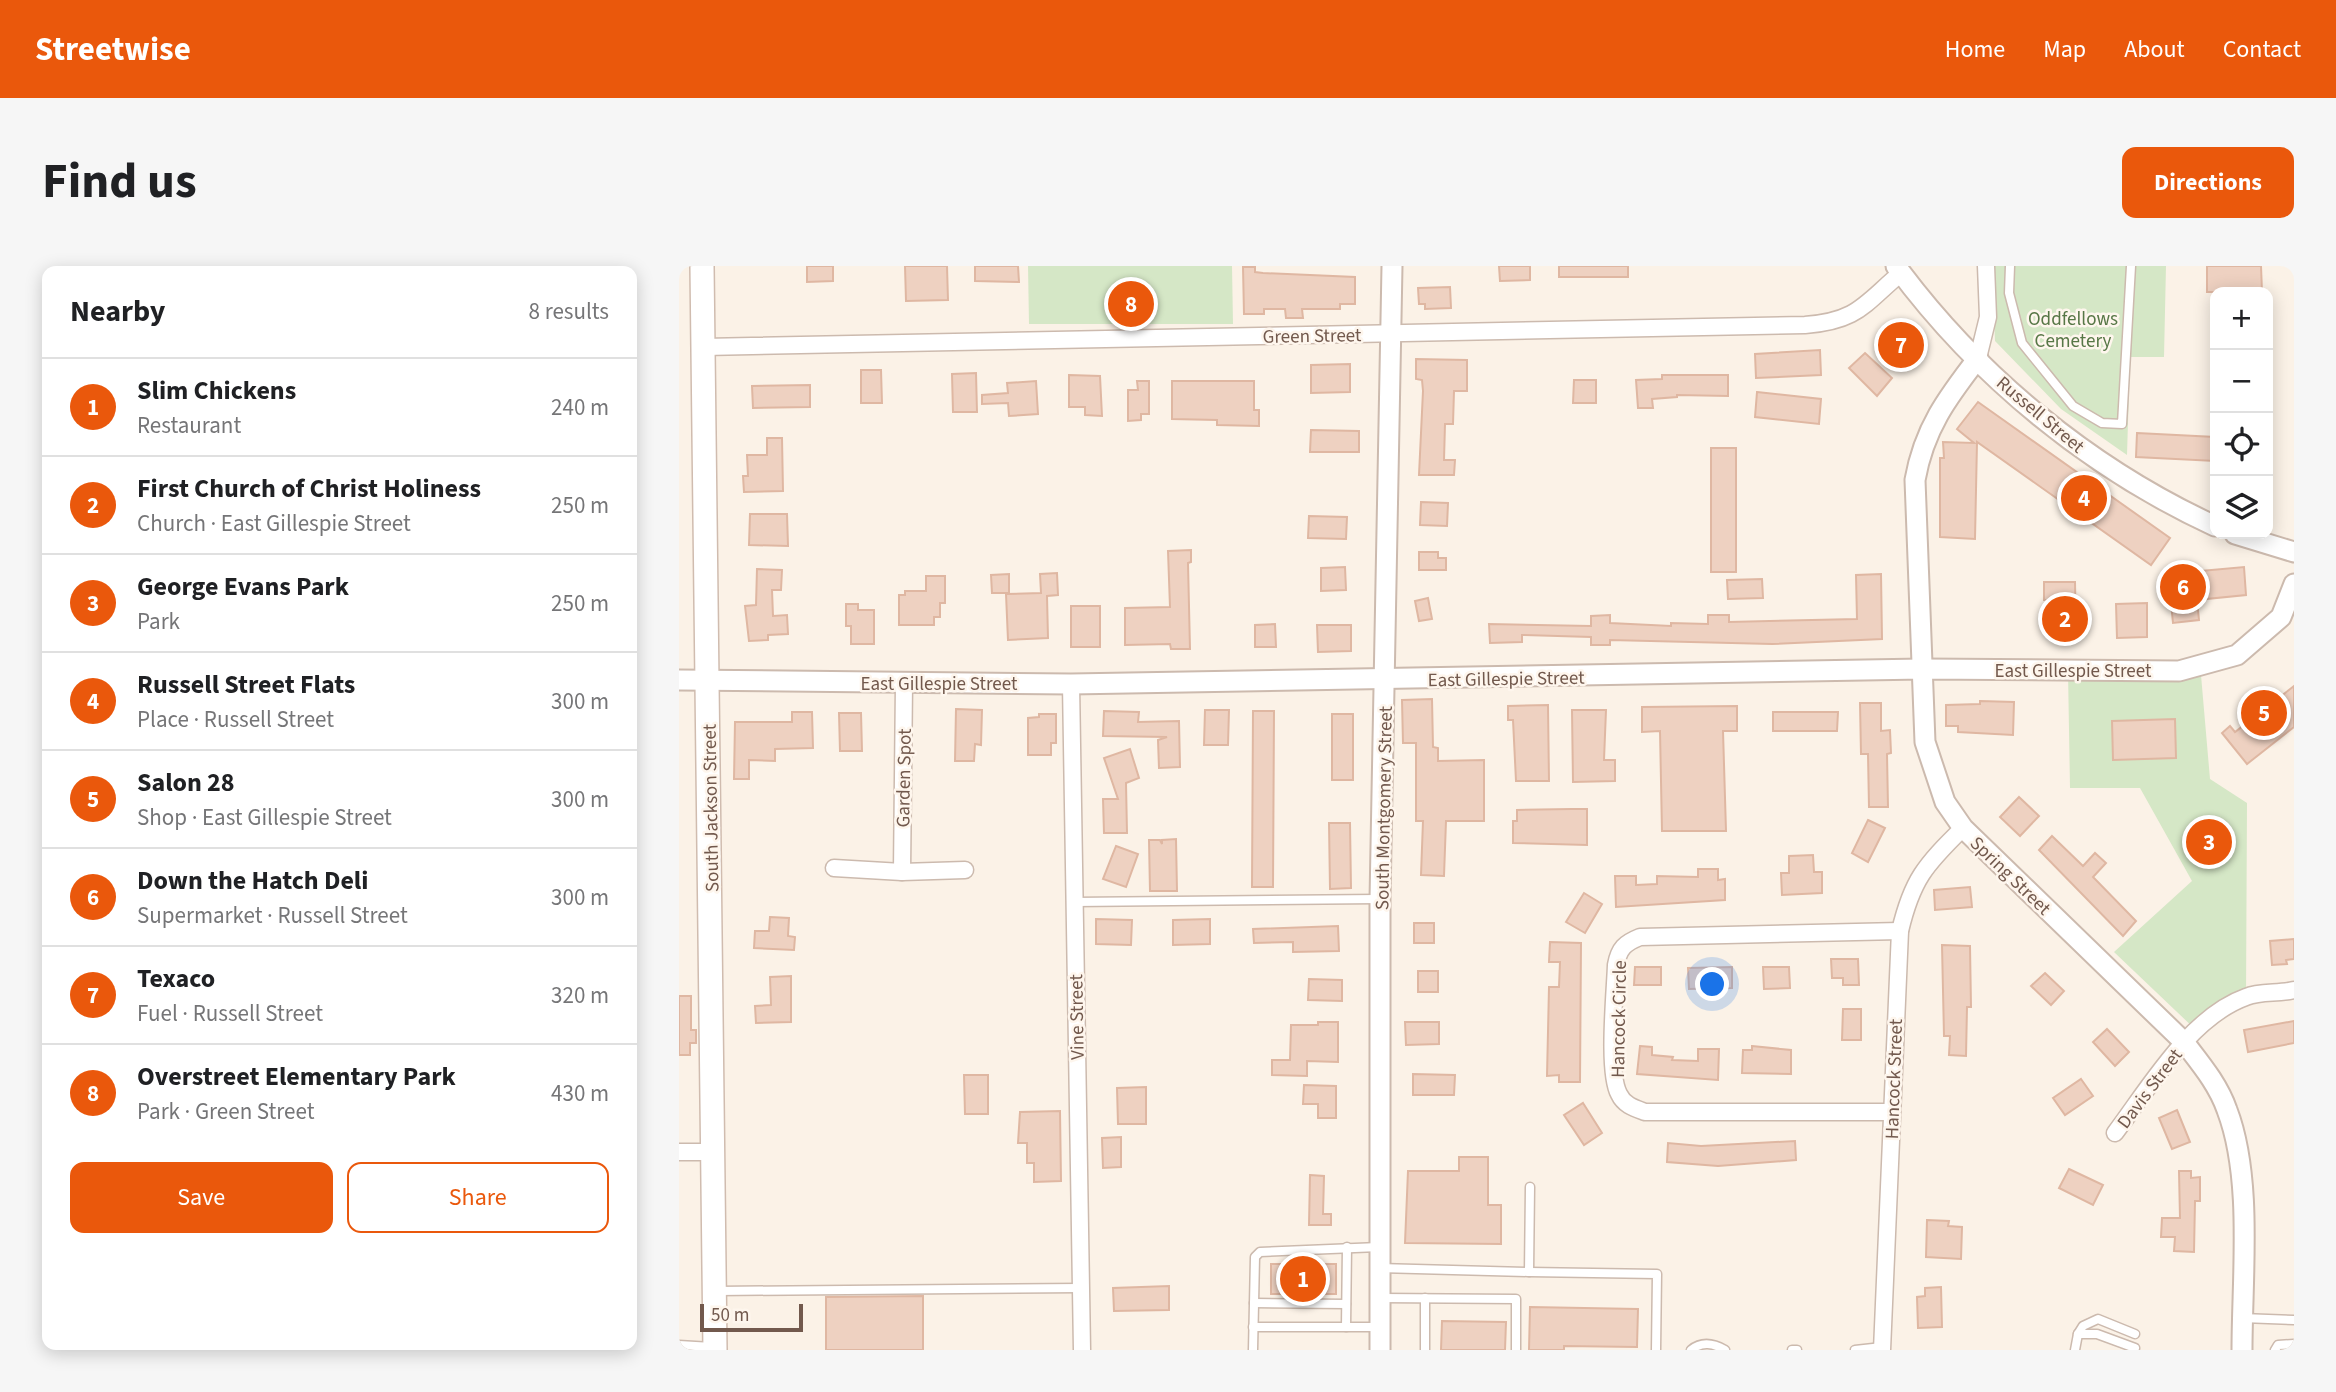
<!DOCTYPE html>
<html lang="en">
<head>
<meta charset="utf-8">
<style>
  body { margin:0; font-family:"Source Sans 3",sans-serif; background:#f6f6f6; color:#202124 }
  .controls { position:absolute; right:21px; top:21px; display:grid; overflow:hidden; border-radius:14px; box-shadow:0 4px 18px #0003 }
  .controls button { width:63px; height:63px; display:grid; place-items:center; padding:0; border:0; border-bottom:2px solid #e0e0e0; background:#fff; color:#202124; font:35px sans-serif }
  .scale { position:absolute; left:21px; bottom:18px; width:103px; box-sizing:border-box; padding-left:7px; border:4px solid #72594d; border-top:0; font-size:19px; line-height:24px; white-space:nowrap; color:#72594d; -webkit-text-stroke:5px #fef6ed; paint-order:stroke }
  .you { position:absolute; left:1034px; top:719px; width:24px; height:24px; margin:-18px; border:5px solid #fff; border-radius:50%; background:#1a73e8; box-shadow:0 0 0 10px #1a73e833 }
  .badge { display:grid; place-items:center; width:46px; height:46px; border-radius:50%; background:#ea580c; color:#fff; font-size:23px; font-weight:700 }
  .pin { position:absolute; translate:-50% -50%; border:4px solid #fff; box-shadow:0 2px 7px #0006 }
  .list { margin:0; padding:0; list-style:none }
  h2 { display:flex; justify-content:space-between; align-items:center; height:91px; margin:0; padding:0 28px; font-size:30px }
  h2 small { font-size:23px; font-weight:400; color:#757577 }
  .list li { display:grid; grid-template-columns:46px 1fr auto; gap:21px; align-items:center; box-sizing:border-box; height:98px; padding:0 28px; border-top:2px solid #e0e0e0 }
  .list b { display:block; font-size:26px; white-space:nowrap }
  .list p { margin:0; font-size:23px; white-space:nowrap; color:#757577 }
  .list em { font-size:23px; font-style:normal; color:#757577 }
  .actions { display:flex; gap:14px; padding:21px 28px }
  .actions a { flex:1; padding:16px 0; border:2px solid #ea580c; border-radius:14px; text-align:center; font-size:24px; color:#ea580c }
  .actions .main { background:#ea580c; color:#fff }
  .icon { flex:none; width:38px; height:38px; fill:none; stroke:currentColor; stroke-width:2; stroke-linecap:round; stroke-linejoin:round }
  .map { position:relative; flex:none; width:1615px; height:1084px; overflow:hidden; border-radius:14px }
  header { display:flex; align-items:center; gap:42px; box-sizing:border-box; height:98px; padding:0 35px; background:#ea580c; color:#fff }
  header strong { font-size:33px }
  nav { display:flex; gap:38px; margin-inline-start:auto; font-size:24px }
  .intro { display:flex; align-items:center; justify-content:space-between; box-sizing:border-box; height:168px; padding:0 42px }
  h1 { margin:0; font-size:49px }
  .button { padding:18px 32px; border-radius:14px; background:#ea580c; color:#fff; font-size:24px; font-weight:700 }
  main { display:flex; gap:42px; padding:0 42px }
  aside { flex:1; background:#fff; border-radius:14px; box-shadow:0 4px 18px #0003 }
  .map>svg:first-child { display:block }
  .green { fill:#d5e7c6 }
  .building { fill:#eed1c1; stroke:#dfb7a2; stroke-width:2 }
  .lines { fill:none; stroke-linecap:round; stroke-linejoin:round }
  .service-casing { stroke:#ccbaae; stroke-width:11 }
  .minor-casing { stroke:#ccbaae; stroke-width:19 }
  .tertiary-casing { stroke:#ccbaae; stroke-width:23 }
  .secondary-casing { stroke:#d0bcaf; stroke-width:26 }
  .service { stroke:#fff; stroke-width:8 }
  .minor { stroke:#fff; stroke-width:16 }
  .tertiary { stroke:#fff; stroke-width:19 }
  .secondary { stroke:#fff; stroke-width:23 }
  .labels { text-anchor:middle; stroke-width:5; stroke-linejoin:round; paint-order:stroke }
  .park-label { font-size:19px; fill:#577746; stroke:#fef6ed }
  .street-label { font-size:19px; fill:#72594d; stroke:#fef6ed }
</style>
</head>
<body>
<header>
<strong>Streetwise</strong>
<nav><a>Home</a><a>Map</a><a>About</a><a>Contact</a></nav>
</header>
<div class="intro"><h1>Find us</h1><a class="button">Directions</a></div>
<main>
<aside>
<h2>Nearby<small>8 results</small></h2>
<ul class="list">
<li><span class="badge">1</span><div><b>Slim Chickens</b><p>Restaurant</p></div><em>240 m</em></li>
<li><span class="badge">2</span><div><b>First Church of Christ Holiness</b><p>Church · East Gillespie Street</p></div><em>250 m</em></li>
<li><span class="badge">3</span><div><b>George Evans Park</b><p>Park</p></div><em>250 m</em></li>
<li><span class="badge">4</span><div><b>Russell Street Flats</b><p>Place · Russell Street</p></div><em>300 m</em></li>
<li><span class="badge">5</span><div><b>Salon 28</b><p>Shop · East Gillespie Street</p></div><em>300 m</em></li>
<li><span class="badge">6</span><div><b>Down the Hatch Deli</b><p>Supermarket · Russell Street</p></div><em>300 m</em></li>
<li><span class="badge">7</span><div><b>Texaco</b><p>Fuel · Russell Street</p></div><em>320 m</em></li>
<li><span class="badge">8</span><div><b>Overstreet Elementary Park</b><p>Park · Green Street</p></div><em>430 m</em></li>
</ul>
<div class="actions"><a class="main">Save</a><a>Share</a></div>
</aside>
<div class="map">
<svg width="1615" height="1084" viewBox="0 0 1615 1084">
  <rect width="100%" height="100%" fill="#fbf2e7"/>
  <!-- green -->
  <g class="green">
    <polygon points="349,0 553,0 554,58 350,58"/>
    <polygon points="1313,0 1487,0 1485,91 1451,91 1448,189 1382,143 1316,75"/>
    <polygon points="1389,405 1500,405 1522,409 1531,513 1568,537 1567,731 1518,765 1435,686 1513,615 1461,522 1391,522"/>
  </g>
  <!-- building -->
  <g class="building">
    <polygon points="128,0 154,0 154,15 128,16"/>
    <polygon points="226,0 268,0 269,34 227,35"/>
    <polygon points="296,0 339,0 340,16 296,15"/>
    <polygon points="820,0 851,0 851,14 821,15"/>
    <rect x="880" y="0" width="69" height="11"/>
    <polygon points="1528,0 1582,0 1583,26 1528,26"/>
    <polygon points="564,1 576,1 576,6 584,7 676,11 676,38 661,38 661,43 623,43 624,52 607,52 606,43 585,43 585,48 565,48"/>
    <polygon points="771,21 772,42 746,43 746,38 740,38 739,22"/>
    <polygon points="1141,84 1142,109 1077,112 1076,88"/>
    <polygon points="1186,87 1213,112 1198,130 1170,102"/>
    <polygon points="737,93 788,94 788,125 775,125 774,158 766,158 765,194 776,194 775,209 740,209 744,125 743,114 737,113"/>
    <polygon points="671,98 671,126 632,127 632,99"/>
    <polygon points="182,104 202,104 203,137 182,137"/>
    <polygon points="297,107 298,146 274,146 273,108"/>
    <polygon points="390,109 421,110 423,150 406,149 406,141 390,141"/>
    <polygon points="983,109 1049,109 1049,130 998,129 998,131 973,133 974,142 959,142 957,114 983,113"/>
    <polygon points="895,114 917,114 917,137 894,137"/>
    <polygon points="357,115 359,148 330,150 329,137 303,138 303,129 329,127 328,117"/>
    <polygon points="458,115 470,115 470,148 462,148 462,154 449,155 449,124 459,124"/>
    <polygon points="493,115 575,115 575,144 580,144 580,160 538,159 538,154 493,153"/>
    <polygon points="131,119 131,141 74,142 73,120"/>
    <polygon points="1078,126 1142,133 1140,158 1076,151"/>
    <polygon points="1299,136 1491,272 1472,299 1298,176 1296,273 1261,271 1261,192 1265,192 1264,176 1295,177 1278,163"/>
    <polygon points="632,164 680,165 680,186 631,186"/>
    <polygon points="1458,167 1536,171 1536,195 1457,191"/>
    <polygon points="88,172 103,172 104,225 65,226 64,210 69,210 68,189 88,189"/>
    <rect x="1032" y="182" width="25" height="124"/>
    <polygon points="742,236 769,237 768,260 741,259"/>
    <polygon points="71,248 108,248 109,280 70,279"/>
    <polygon points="630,250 668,251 667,273 629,272"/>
    <polygon points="512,284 512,296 509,297 511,383 492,383 491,378 446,379 446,342 491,341 489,285"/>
    <polygon points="740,286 759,286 759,292 767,292 767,304 740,304"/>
    <polygon points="666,301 667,324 642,325 642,302"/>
    <polygon points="1565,301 1567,329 1518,334 1520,354 1494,357 1489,308"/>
    <polygon points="78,303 103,304 102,324 93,324 94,350 108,349 109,368 89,369 89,374 70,375 66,340 77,339"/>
    <polygon points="378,307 379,329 368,330 369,372 329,374 327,328 362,327 361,308"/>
    <polygon points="330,308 330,327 313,327 312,309"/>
    <polygon points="1202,308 1203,373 1093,378 931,374 931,379 912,379 912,371 843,369 843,376 811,377 810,358 912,360 912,350 931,349 931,357 992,360 992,357 1029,358 1029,349 1050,349 1050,356 1178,353 1177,309"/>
    <polygon points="247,310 266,310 266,337 261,337 261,351 255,351 255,359 220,359 220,329 226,329 226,325 247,325"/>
    <polygon points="1083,313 1084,332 1049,333 1048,314"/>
    <polygon points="1365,316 1396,316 1397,368 1371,369 1371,334 1365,334"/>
    <polygon points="749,332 753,353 740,355 736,335"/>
    <polygon points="1468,337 1468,371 1438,372 1437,338"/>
    <polygon points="167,338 179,338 179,344 195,344 195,378 172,378 172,360 167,360"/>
    <rect x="392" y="340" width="29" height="41"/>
    <polygon points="596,358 597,381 576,381 576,359"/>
    <polygon points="638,359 672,359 672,385 639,386"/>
    <polygon points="1615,420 1615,461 1568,498 1543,467 1551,460 1556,466"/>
    <polygon points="753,433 754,481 759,482 759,495 805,494 805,555 767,555 765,610 742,609 744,555 737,555 737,477 724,477 723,434"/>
    <polygon points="1301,435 1335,436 1334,469 1279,466 1279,460 1267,460 1267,439 1301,438"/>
    <polygon points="1181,437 1202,437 1202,465 1211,464 1212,487 1208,488 1209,541 1190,541 1189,488 1182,488"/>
    <polygon points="869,439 870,515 837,515 834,454 829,454 829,440"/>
    <polygon points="1058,440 1058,465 1044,465 1047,565 983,565 981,465 963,466 963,441"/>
    <polygon points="277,443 303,444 302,479 296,478 295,495 276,495"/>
    <polygon points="526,444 550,444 549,479 525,479"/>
    <polygon points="893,444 927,444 925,494 936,494 936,515 894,516"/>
    <polygon points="425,445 460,446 459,456 500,455 501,501 480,502 479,474 488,471 424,470"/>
    <polygon points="574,445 595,445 594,621 573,621"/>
    <polygon points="113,446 133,446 134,482 96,483 96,495 70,494 70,513 55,513 56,456 113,456"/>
    <polygon points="1094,446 1159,446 1158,465 1094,465"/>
    <polygon points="160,447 182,447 183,485 161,485"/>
    <polygon points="360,448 377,448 377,477 372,477 372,489 349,489 349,452 360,451"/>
    <rect x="653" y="448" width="21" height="66"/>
    <polygon points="1496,453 1497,492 1434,494 1433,455"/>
    <polygon points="451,483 460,512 447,517 448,567 425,567 424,533 439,533 425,492"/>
    <polygon points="1340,531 1360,550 1341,570 1321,551"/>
    <polygon points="893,543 908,543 908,579 834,577 834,555 838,555 838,544"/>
    <polygon points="1189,554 1206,562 1189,596 1173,587"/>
    <polygon points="650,557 671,557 672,622 651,623"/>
    <polygon points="1373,570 1404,600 1416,587 1427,597 1414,611 1457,655 1444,670 1360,584"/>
    <polygon points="497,573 498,625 471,625 470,574 481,574 483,578 483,574"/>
    <polygon points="437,580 459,588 447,621 424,613"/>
    <polygon points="1134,589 1135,606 1143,606 1143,627 1103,629 1102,607 1110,607 1110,590"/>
    <polygon points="1019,603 1039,603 1039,614 1046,613 1046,634 937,641 936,610 957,610 957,619 978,618 978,610 1019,611"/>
    <polygon points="1291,621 1293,641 1256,644 1255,624"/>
    <polygon points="905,627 923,638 906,667 887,656"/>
    <polygon points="91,651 110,652 109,670 116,671 115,684 75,682 76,665 90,665"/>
    <polygon points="417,653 453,654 452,679 417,678"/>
    <polygon points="531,653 531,678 494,679 494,654"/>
    <rect x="735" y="657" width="20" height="20"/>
    <polygon points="659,660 660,685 614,686 614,676 575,677 574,663"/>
    <polygon points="1615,673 1615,693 1607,694 1608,698 1593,699 1591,675"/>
    <polygon points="871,676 902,677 901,816 880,816 880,809 868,810 870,721 880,721 881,696 870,696"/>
    <polygon points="1263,679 1291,680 1292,741 1288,741 1287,790 1270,789 1271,770 1265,770"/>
    <polygon points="1152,693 1179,693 1180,719 1164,719 1164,712 1153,712"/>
    <polygon points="956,701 982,701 982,719 955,719"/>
    <polygon points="1053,701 1053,722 1010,723 1009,702"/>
    <polygon points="1084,701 1110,701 1111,722 1085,723"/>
    <rect x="739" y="705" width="20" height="21"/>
    <polygon points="1366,707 1385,725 1372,739 1352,720"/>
    <polygon points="112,710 112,756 77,757 76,740 92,739 91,711"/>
    <polygon points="630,713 663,714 663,735 629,734"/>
    <polygon points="0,730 12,730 12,764 17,764 17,777 11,777 11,789 0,789"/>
    <polygon points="1164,743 1182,743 1182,774 1163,774"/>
    <polygon points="1615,755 1615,777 1569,786 1565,764"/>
    <polygon points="639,756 659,756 659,796 628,795 628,810 593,809 593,794 611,794 612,759 639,759"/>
    <polygon points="726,756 760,756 760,778 727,779"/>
    <polygon points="1428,763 1450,786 1436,800 1414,776"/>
    <polygon points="961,780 973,781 973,789 994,791 993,794 1019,795 1019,783 1040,783 1039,814 958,808"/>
    <polygon points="1073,780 1112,784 1112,808 1063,807 1064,784 1073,784"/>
    <polygon points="734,808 776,809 775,829 734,829"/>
    <polygon points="285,809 309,809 309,848 286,848"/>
    <polygon points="1402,813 1414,830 1386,849 1374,832"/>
    <polygon points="625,819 657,820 657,852 639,852 639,838 624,838"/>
    <polygon points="467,821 467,858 439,858 438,822"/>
    <polygon points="904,837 923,867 905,879 885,849"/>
    <polygon points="1498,844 1511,876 1493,883 1480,852"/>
    <polygon points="381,845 382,915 355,916 355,897 348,897 348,877 339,877 341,846"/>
    <polygon points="442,871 442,901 424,902 423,872"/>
    <polygon points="1116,875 1117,894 1039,900 988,896 989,877 1022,880"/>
    <polygon points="780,891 809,891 809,939 822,939 822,978 726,977 729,905 780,905"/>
    <polygon points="1390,903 1424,919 1414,939 1380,922"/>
    <polygon points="1500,905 1512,905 1512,912 1521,911 1521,935 1516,935 1515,986 1495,985 1496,971 1482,971 1483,952 1501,952"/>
    <polygon points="631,909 645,910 644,948 652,948 652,959 630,959"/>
    <polygon points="1248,954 1270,955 1269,960 1283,961 1282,993 1247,991"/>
    <rect x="592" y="998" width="65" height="30"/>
    <polygon points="490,1020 490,1044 435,1045 434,1022"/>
    <polygon points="1262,1021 1263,1061 1239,1062 1238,1031 1246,1030 1246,1022"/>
    <polygon points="244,1030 244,1084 147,1084 147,1031"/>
    <polygon points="851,1041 959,1043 958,1081 885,1080 885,1084 850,1084"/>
    <polygon points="763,1055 827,1056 826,1084 762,1084"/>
  </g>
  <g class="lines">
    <defs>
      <g id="service">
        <polyline points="1331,0 1330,27 1343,77 1394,140 1423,157 1443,158 1452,0"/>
        <polyline points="395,636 700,633"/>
        <polyline points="700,1002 850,1006 851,921"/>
        <polyline points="850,1006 978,1008 977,1084"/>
        <polyline points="38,1025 402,1022"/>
        <polyline points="702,1032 837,1033 837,1084"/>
        <polyline points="746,1032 746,1084"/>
        <polyline points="575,1037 667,1038"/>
        <polyline points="1563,1052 1615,1054"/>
        <polyline points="574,1061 701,1061"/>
        <polyline points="667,1061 668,981"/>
        <polyline points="1399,1068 1404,1060 1419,1053 1456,1068"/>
        <polyline points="0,1079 33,1081"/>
        <polyline points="574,1084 576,991 581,986 700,981"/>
        <path d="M1012,1084C1023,1075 1034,1077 1046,1084"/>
        <polyline points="1113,1084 1118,1084"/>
        <polyline points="1176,1084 1203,1081"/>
        <polyline points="1396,1084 1399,1068 1418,1068 1456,1082"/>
        <polyline points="1596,1084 1599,1079 1615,1078"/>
      </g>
      <g id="minor">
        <path d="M25,81L1126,59C1179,55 1185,38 1222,7"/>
        <polyline points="1299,92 1309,51 1307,0"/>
        <polyline points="392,418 403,1084"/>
        <polyline points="155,602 223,606 286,604"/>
        <polyline points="223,606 225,417"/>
        <path d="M1212,846H966C955,842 945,839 940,828C928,806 936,727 937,699C940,682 946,677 961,671L1221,665"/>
        <path d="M1436,867C1470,822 1511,751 1567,731C1581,725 1600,728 1615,724"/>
        <polyline points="0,886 35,886"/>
        <path d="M1203,1084L1221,665C1233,614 1246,599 1284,562"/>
      </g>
      <g id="tertiary">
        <path d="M1217,0C1299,111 1412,203 1536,260"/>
        <path d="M1299,92C1268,132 1245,163 1236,214L1246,476L1266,536L1284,562L1505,776C1521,797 1539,818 1548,844C1574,912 1563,1010 1563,1084"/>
        <polyline points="1556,268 1615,286"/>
        <polyline points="0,414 392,418 1243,403 1500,405 1558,389 1602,351 1615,318"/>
        <polyline points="701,1084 701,633 713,0"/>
      </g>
      <polyline id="secondary" points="23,0 36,1084"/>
    </defs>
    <!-- service casing -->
    <use href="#service" class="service-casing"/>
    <!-- minor casing -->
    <use href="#minor" class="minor-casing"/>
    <!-- tertiary casing -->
    <use href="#tertiary" class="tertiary-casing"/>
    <!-- secondary casing -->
    <use href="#secondary" class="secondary-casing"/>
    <!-- service -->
    <use href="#service" class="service"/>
    <!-- minor -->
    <use href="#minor" class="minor"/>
    <!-- tertiary -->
    <use href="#tertiary" class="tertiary"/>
    <!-- secondary -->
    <use href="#secondary" class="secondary"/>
  </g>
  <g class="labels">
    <!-- park labels -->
    <g class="park-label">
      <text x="1394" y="59">Oddfellows<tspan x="1394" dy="22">Cemetery</tspan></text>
    </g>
    <!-- street labels -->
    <g class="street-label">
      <text transform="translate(633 69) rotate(-1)" y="7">Green Street</text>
      <text transform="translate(1362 148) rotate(40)" y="7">Russell Street</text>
      <text x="1394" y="411">East Gillespie Street</text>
      <text transform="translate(827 412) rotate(-1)" y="7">East Gillespie Street</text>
      <text x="260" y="424">East Gillespie Street</text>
      <text transform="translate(224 512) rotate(-89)" y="7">Garden Spot</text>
      <text transform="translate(31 542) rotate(-91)" y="7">South Jackson Street</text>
      <text transform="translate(704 542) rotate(-89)" y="7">South Montgomery Street</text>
      <text transform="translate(1332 609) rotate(44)" y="7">Spring Street</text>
      <text transform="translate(397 751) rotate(-91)" y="7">Vine Street</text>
      <text transform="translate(939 753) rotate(-89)" y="7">Hancock Circle</text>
      <text transform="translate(1214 813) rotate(-88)" y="7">Hancock Street</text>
      <text transform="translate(1470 822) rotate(-53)" y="7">Davis Street</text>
    </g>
  </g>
</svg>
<div class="controls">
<button>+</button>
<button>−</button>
<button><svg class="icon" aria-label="locate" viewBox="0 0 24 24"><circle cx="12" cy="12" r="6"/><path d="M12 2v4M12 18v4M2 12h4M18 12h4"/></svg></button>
<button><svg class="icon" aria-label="layers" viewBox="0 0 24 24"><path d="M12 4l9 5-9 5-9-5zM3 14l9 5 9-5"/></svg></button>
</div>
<div class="scale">50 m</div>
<div class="you"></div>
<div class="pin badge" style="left:624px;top:1013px">1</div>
<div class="pin badge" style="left:1386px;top:353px">2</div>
<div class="pin badge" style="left:1530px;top:576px">3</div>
<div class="pin badge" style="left:1405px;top:232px">4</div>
<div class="pin badge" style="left:1585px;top:447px">5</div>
<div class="pin badge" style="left:1504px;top:321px">6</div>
<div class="pin badge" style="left:1222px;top:79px">7</div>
<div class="pin badge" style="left:452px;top:38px">8</div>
</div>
</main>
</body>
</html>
